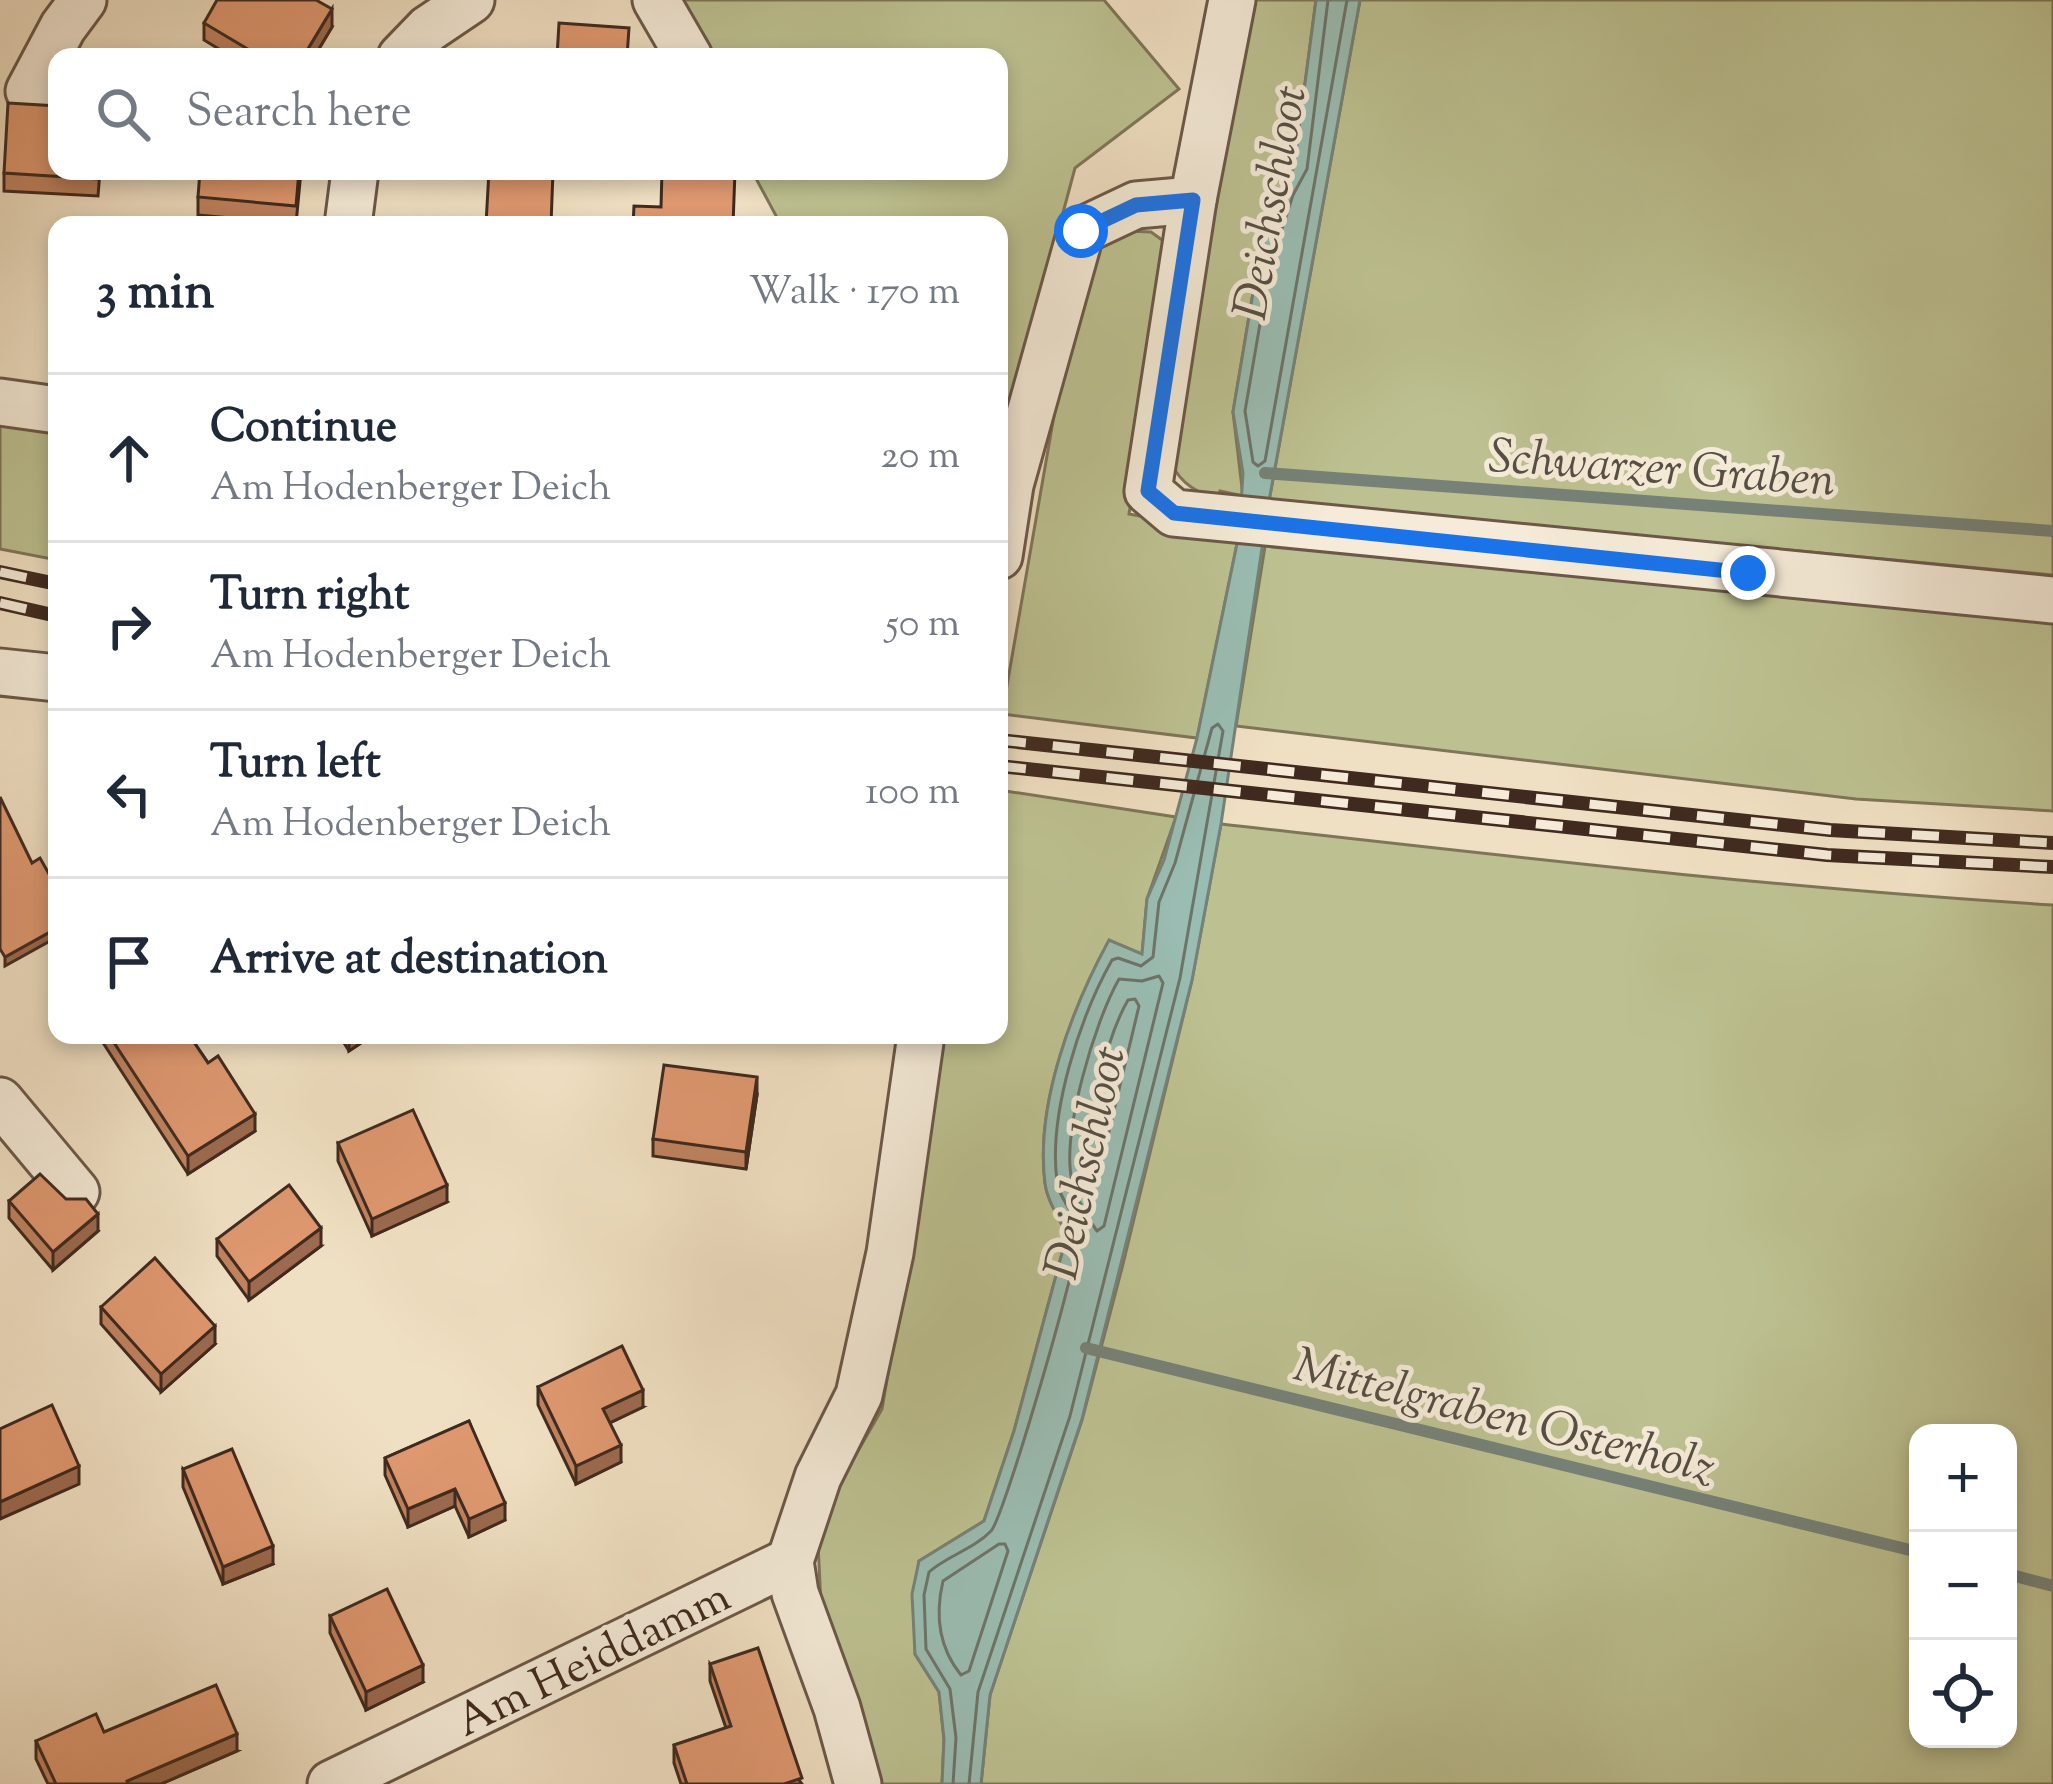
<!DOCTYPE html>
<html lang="en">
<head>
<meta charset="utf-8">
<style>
  body { margin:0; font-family:"Sorts Mill Goudy",serif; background:#f6f6f7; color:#1f2937 }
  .controls { position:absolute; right:36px; bottom:36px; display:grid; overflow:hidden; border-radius:24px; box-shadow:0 6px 18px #0003 }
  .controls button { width:108px; height:108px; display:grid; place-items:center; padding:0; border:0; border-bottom:3px solid #e0e1e3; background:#fff; color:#1f2937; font:60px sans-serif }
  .stop { position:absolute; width:36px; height:36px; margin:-27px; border:9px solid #1a73e8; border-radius:50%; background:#fff }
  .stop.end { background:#1a73e8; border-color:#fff; box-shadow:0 3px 12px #0008 }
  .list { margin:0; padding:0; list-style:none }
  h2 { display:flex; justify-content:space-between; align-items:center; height:156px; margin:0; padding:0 48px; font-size:51px }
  h2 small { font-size:39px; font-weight:400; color:#747a83 }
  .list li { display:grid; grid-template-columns:78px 1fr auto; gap:36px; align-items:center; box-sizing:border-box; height:168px; padding:0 48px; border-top:3px solid #e0e1e3 }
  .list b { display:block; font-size:45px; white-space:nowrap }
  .list p { margin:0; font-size:39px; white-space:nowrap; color:#747a83 }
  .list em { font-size:39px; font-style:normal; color:#747a83 }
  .icon { flex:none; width:66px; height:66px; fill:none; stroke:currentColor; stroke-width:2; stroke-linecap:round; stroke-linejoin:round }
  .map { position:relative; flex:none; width:2053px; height:1784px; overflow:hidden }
  .search { position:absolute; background:#fff; box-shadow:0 6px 18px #0003; left:48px; top:48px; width:960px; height:132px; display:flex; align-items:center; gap:30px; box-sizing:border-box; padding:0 42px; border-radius:24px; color:#747a83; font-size:45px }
  .panel { position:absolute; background:#fff; box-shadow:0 6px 18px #0003; left:48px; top:216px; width:960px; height:828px; border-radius:24px }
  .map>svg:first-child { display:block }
  .green { fill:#bdc191; stroke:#7e7658; stroke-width:3; fill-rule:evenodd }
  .water { fill:#9abdb3; stroke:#768278; stroke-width:3 }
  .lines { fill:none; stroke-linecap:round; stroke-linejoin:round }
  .shore { stroke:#6d7469; stroke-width:3 }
  .stream { stroke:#768278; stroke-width:12 }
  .minor-casing { stroke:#6c5848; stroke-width:51 }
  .minor { stroke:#f5ebd8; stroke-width:45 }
  .rail-casing { stroke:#402a1f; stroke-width:14 }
  .rail { stroke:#f5ebd8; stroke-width:9; stroke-dasharray:27; stroke-linecap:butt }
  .wall { fill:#c08360; stroke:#402a1f; stroke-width:3 }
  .shaded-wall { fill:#9c6a4e; stroke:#402a1f; stroke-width:3 }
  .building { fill:#df9870; stroke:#402a1f; stroke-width:3 }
  .route { stroke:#1a73e8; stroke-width:15 }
  .labels { text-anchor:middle; stroke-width:10; stroke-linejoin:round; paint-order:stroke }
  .street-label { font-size:45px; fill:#402a1f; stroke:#f5ebd8 }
  .water-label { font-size:48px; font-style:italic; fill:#564f44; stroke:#f5ebd8 }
</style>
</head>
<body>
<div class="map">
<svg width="2053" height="1784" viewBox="0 0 2053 1784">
  <rect width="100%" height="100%" fill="#f0e0c3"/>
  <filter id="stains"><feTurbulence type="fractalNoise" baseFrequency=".00167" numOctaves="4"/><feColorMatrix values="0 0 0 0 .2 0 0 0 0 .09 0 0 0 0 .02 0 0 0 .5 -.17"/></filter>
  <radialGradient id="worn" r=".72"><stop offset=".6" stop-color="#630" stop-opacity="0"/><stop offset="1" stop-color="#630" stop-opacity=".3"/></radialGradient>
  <!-- green -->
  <g class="green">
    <polygon points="659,0 1104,0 1179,89 1075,168 1012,403 999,419 999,225 781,225 752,171 999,171 999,57 690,57"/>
    <path d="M1253,0H1316L1294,167L1282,190L1258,263L1233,412L1243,496L1220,491L1216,500C1190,489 1177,480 1167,454Z"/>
    <polygon points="1360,0 2053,0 2053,575 1269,501"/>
    <polygon points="1127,231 1151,232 1169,245 1160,334 1129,514 1239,534 1197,738 1002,714 1078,278 1105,238"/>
    <polygon points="0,415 57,423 57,560 0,549"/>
    <polygon points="1267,534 2053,623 2053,811 1856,799 1236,726"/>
    <path d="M999,790L1176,817L1147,899L1142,955L1109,941C1072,1008 1035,1105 1045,1183C1047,1200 1060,1219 1067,1235L1014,1431L984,1521L919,1561L915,1654L939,1692L944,1739L942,1784H879L821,1606L818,1543L838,1486L882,1409L945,1035H999Z"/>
    <path d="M1221,824C1498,855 1775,888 2053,905V1784H981L990,1695L1082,1420L1122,1268L1192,980ZM1918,1433H2008V1739H1918Z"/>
  </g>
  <!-- water -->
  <path class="water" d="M1316,0H1360L1269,501L1221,824L1192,980L1082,1419L990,1695L981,1784H942L944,1739L939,1692L915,1654L912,1594L919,1561L984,1521L1014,1431L1067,1235C1060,1219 1047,1201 1045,1183C1035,1105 1072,1008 1109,940L1142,954L1147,899L1164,860L1197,738L1239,534L1243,473L1233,412L1258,263L1281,190L1294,167Z"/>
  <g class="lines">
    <!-- shore -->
    <g class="shore">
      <polyline points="1328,0 1307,169 1293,195 1270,266 1245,411 1253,462 1258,466 1265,461 1347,0"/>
      <path d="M1159,976L1163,983L1104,1226L1097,1231C1088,1219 1075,1197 1072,1181C1061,1133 1095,1021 1119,979L1142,981Z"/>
      <path d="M1135,999L1139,1006L1101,1165L1094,1169L1089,1165C1087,1121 1106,1038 1128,1000Z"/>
      <path d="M999,1544H1005L1008,1551L969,1671L961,1675C939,1648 935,1615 943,1581Z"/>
      <path d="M953,1784L956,1738L950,1689L926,1649L924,1595L929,1572C947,1556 974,1549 991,1531C1004,1518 1082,1250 1079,1231C1075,1213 1059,1199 1057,1181C1048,1114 1080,1017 1112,960L1118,958L1141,966L1153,957L1159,902L1175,863L1212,728L1218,724L1223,731L1180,978L1070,1416L978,1692L969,1784"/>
    </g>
    <!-- stream -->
    <g class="stream">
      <polyline points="1265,473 2053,531"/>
      <polyline points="1086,1348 1918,1552"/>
      <polyline points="2008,1574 2053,1586"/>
    </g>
    <defs>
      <g id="minor">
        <polyline points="656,0 689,57"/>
        <polyline points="1232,0 1193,200 1148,491 1174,513 2053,600"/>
        <polyline points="401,57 428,29 471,0"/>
        <polyline points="57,94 29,91 63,27 83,0"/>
        <polyline points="348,225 355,171"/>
        <polyline points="0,402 57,410"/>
        <polyline points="999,556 1010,485 1081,231 1136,205 1193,200"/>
        <polyline points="0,672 57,678"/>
        <polyline points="0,1101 76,1192"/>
        <polyline points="331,1784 790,1561"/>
        <polyline points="858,1784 837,1708 795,1593 790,1561 818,1477 859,1395 890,1253 921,1035"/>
      </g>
    </defs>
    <!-- minor casing -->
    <use href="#minor" class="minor-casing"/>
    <!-- minor -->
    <use href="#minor" class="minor"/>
    <defs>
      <g id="rail">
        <polyline points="0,572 57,584"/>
        <polyline points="0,603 57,616"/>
        <polyline points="999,740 1830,830 2053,843"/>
        <polyline points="999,766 1827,855 2053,867"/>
      </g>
    </defs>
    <!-- rail casing -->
    <use href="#rail" class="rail-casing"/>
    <!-- rail -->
    <use href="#rail" class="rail"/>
  </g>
  <!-- wall -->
  <g class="wall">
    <polygon points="204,23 332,27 314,57 232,57 204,40"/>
    <polygon points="100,171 98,196 4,191 4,173"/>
    <polygon points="301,171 296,224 198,215 198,197"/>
    <polygon points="98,1035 189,1035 255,1131 188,1174"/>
    <polygon points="339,1035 373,1035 349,1051"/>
    <polygon points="757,1095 746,1169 653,1156 653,1139"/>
    <polygon points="338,1143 447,1202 372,1236 338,1161"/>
    <polygon points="9,1201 98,1231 53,1270 9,1218"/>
    <polygon points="217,1239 321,1246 249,1300 217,1256"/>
    <polygon points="101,1307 215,1344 161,1392 101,1324"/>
    <polygon points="538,1387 643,1407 610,1423 621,1462 576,1484 538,1405"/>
    <polygon points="469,1421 505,1520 469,1537 455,1506 408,1527 385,1475 385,1458"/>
    <polygon points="183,1469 273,1564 223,1584 183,1487"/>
    <polygon points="330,1616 423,1682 366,1710 330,1633"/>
    <polygon points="710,1664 802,1784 681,1784 674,1763 674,1745 726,1728 710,1681"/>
    <polygon points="104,1732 237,1751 161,1784 48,1784 36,1759 36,1741"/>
  </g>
  <!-- shaded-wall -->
  <g class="shaded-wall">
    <polygon points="332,9 332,27 314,57 303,57"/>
    <polygon points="57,928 57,937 5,966 5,957"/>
    <polygon points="349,1035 373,1035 349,1051"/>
    <polygon points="757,1077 757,1095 746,1169 746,1152"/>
    <polygon points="255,1114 255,1131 188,1174 188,1156"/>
    <polygon points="447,1185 447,1202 372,1236 372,1219"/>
    <polygon points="98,1214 98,1231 53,1270 53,1252"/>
    <polygon points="321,1228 321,1246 249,1300 249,1282"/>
    <polygon points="215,1326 215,1344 161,1392 161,1374"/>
    <polygon points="643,1390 643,1407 603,1426 603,1409"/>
    <polygon points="621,1445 621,1462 576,1484 576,1466"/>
    <polygon points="79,1466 79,1484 0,1519 0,1502"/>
    <polygon points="455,1489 455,1506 408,1527 408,1509"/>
    <polygon points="505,1503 505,1520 469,1537 469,1519"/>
    <polygon points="273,1546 273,1564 223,1584 223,1567"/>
    <polygon points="423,1665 423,1682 366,1710 366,1692"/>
    <polygon points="237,1734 237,1751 161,1784 127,1784 127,1781"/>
  </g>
  <!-- building -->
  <g class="building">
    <polygon points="217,0 316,0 332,9 303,57 261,57 204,23"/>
    <polygon points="559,23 629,28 627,57 557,57"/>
    <polygon points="8,103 57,106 57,171 99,171 98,179 4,173"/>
    <polygon points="200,171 299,171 296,206 198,197"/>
    <polygon points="489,171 553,171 551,225 486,224"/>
    <polygon points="662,171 735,171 733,225 633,225 634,206 661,207"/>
    <polygon points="0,797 32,863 40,858 57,888 57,928 5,957 0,949"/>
    <polygon points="109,1035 189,1035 208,1063 218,1056 255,1114 188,1156"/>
    <polygon points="664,1065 757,1077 746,1152 653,1139"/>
    <polygon points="413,1110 447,1185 372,1219 338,1143"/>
    <polygon points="40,1174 66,1199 86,1199 98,1214 53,1252 9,1201"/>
    <polygon points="289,1185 321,1228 249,1282 217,1239"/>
    <polygon points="155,1258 215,1326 161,1374 101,1307"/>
    <polygon points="622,1346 643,1390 603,1409 621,1445 576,1466 538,1387"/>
    <polygon points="52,1405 79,1466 0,1502 0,1429"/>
    <polygon points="469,1421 505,1503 469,1519 455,1489 408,1509 385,1458"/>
    <polygon points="232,1449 273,1546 223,1567 183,1469"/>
    <polygon points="387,1589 423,1665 366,1692 330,1616"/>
    <polygon points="758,1648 802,1778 784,1784 687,1784 674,1745 731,1726 710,1664"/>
    <polygon points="216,1685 237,1734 127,1781 128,1784 56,1784 36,1741 96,1714 104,1732"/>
  </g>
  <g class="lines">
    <!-- route -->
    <polyline class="route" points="1081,231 1136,205 1193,200 1148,491 1174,513 1748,573"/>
  </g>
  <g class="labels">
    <!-- street labels -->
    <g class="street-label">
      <text transform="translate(592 1657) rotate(-26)" y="16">Am Heiddamm</text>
    </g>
    <!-- water labels -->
    <g class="water-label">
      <text transform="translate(1268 202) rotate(-80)" y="17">Deichschloot</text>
      <text transform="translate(1662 466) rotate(4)" y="17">Schwarzer Graben</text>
      <text transform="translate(1083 1162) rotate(-78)" y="17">Deichschloot</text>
      <text transform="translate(1505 1414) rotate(14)" y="17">Mittelgraben Osterholz</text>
    </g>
  </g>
  <rect width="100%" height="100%" filter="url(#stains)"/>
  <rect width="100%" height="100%" fill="url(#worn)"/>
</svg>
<div class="controls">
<button>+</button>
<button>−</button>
<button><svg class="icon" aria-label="locate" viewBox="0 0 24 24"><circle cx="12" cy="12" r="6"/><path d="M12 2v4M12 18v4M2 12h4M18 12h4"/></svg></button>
</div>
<div class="stop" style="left:1081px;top:231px"></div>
<div class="stop end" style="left:1748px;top:573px"></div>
<div class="search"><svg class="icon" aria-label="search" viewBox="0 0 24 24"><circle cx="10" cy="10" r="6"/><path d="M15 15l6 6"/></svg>Search here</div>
<section class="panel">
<h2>3 min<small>Walk · 170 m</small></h2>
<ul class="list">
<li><svg class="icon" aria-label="ahead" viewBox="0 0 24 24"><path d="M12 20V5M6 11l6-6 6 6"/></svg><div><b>Continue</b><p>Am Hodenberger Deich</p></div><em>20 m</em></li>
<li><svg class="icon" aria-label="right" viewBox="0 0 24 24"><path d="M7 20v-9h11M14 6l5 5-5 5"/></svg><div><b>Turn right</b><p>Am Hodenberger Deich</p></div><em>50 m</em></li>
<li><svg class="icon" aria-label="left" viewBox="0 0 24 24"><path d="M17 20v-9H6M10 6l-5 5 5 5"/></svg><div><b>Turn left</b><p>Am Hodenberger Deich</p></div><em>100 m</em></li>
<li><svg class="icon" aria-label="arrive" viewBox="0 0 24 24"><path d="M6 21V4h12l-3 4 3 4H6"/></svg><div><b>Arrive at destination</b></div></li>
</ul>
</section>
</div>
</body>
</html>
